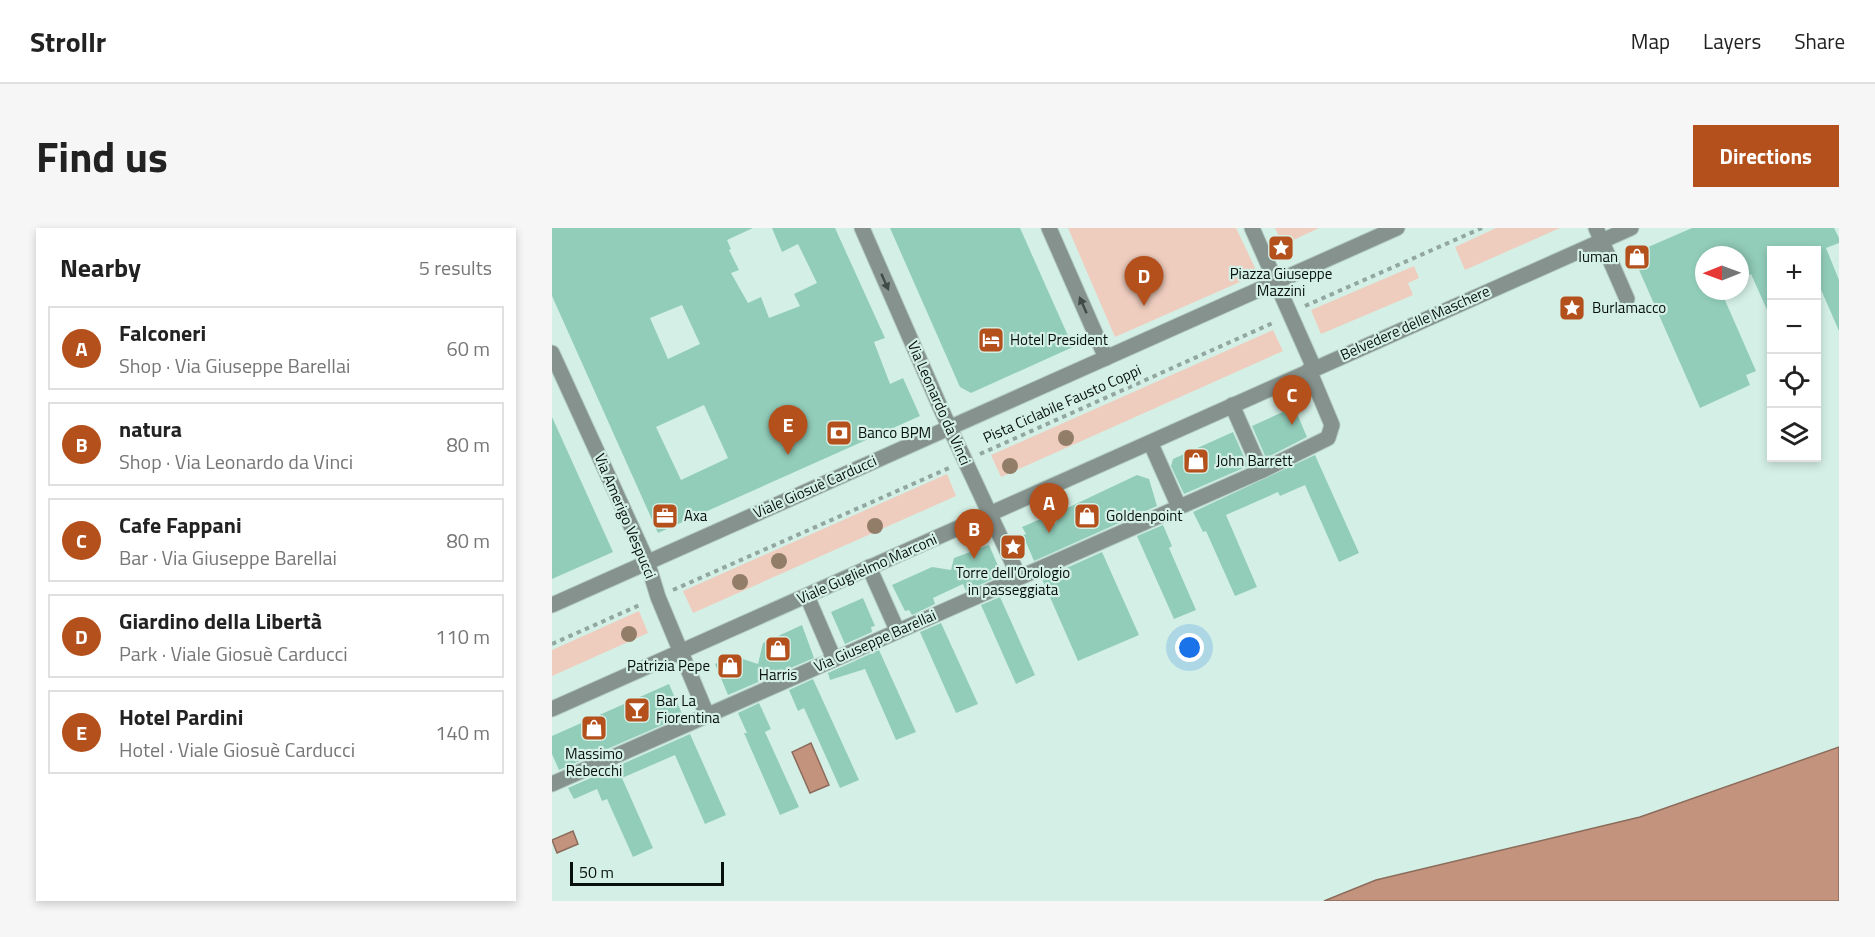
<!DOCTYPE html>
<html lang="en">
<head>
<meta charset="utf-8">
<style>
  body { margin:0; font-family:"Titillium Web",sans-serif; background:#f6f6f6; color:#222 }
  .controls { position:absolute; right:18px; top:18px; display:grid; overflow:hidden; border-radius:0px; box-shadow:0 3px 9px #0003 }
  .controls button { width:54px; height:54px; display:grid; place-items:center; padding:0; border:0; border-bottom:2px solid #e0e0e0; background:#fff; color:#222; font:30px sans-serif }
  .compass { position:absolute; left:1143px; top:18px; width:54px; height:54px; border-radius:50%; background:#fff; box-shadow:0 3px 9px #0003; rotate:269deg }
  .scale { position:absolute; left:18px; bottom:15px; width:154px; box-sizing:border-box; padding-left:6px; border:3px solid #07100d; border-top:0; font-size:16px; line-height:21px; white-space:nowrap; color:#07100d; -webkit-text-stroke:4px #d4f0e6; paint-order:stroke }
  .you { position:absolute; left:638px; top:420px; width:21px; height:21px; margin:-15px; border:4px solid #fff; border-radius:50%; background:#1a73e8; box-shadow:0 0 0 9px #1a73e833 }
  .badge { display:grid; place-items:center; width:39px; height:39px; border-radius:50%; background:#b4501c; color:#fff; font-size:20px; font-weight:700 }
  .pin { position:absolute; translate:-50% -50px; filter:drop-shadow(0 2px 3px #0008) }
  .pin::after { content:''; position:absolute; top:32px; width:21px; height:18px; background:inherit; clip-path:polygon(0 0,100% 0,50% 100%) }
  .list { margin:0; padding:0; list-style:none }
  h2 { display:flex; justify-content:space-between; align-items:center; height:78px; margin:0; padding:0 24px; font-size:26px }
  h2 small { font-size:20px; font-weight:400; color:#767676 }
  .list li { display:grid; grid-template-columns:39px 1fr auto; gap:18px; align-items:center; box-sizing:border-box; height:84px; margin:0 12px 12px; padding:0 12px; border:2px solid #e0e0e0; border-radius:0px }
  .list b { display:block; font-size:22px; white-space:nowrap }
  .list p { margin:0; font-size:20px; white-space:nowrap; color:#767676 }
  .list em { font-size:20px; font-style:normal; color:#767676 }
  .icon { flex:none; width:33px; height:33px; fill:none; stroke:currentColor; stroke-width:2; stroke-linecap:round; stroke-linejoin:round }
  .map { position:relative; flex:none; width:1287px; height:673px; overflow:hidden; border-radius:0px }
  header { display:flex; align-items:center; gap:36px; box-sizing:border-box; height:84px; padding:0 30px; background:#fff; border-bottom:2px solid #e0e0e0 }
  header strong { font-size:28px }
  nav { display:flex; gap:33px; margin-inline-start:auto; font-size:21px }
  .intro { display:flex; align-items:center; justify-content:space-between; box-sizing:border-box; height:144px; padding:0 36px }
  h1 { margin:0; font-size:42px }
  .button { padding:15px 27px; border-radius:0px; background:#b4501c; color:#fff; font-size:21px; font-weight:700 }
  main { display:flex; gap:36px; padding:0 36px }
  aside { flex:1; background:#fff; border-radius:0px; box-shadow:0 3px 9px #0003 }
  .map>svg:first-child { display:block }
  .green { fill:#efcdbe }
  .water { fill:#c4937e; stroke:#8b6c5c; stroke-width:1.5 }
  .building { fill:#92cdba; fill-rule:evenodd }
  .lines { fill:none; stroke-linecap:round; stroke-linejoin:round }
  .minor-casing { stroke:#b3ccc3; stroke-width:17 }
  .path { stroke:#91a7a0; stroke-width:4; stroke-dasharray:4.5 4.5; stroke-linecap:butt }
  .minor { stroke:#86928e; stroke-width:15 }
  .tree { fill:#927e68 }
  .oneway { fill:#404a47 }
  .labels { text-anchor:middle; stroke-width:4.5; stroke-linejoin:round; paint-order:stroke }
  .poi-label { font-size:15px; fill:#07100d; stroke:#d4f0e6; text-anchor:start }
  .street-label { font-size:15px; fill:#07100d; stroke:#d4f0e6 }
</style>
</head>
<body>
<header>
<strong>Strollr</strong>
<nav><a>Map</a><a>Layers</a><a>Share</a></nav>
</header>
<div class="intro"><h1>Find us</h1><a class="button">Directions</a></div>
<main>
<aside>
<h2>Nearby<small>5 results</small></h2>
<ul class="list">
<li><span class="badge">A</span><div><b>Falconeri</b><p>Shop · Via Giuseppe Barellai</p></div><em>60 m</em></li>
<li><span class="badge">B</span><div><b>natura</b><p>Shop · Via Leonardo da Vinci</p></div><em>80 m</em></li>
<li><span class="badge">C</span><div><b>Cafe Fappani</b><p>Bar · Via Giuseppe Barellai</p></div><em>80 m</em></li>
<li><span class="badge">D</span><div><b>Giardino della Libertà</b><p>Park · Viale Giosuè Carducci</p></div><em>110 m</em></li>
<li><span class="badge">E</span><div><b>Hotel Pardini</b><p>Hotel · Viale Giosuè Carducci</p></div><em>140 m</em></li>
</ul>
</aside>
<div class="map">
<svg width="1287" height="673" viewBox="0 0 1287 673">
  <rect width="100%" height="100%" fill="#d4f0e6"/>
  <!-- green -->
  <g class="green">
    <polygon points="516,0 684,0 706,46 563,109"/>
    <polygon points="723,0 767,0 731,17"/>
    <polygon points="944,0 1008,0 913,42 903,19"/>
    <polygon points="862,38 867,50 856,55 861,67 769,106 759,82"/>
    <polygon points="721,102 731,123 449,249 439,227"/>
    <polygon points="395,246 404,268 141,385 131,363"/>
    <polygon points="87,383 96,405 0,448 0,422"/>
  </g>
  <!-- water -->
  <g class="water">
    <polygon points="259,515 277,557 258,565 240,524"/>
    <polygon points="1287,519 1287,673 772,673 824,652 1088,589"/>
    <polygon points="21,603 26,616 5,625 0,612"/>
  </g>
  <!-- building -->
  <g class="building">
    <path d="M0,0H201L175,12L179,21L177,22L187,42L179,45L196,75L209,69L217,90L248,78L242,66L265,55L246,16L230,24L220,0H283L333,110L322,114L338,156L351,150L368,188L106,305L0,68ZM130,77L148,116L116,131L98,90ZM152,177L176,230L129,252L104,199Z"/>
    <polygon points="338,0 468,0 521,119 419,165 408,159"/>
    <polygon points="1140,0 1282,0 1287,10 1287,15 1274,20 1287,52 1287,103 1264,50 1264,22 1220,22 1220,93 1199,46 1188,50 1188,27 1152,27 1152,63 1169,63 1204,143 1194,147 1198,157 1148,180 1080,26"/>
    <polygon points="742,179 755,209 714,230 700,198"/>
    <polygon points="0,189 61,324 0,351"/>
    <polygon points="681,204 696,238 632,266 619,238 621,231"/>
    <polygon points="763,227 807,325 787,334 753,257 728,268 726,264 674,287 705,359 683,368 654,303 651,304 641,284"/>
    <polygon points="585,247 597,251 605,278 482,333 471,307 474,306 470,299 491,290 503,296 511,282"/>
    <polygon points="611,297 620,318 617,320 644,382 622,391 585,308"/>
    <polygon points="437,317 450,347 414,363 411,356 381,370 383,376 360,387 357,382 353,383 340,357 380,339 399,342 402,330"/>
    <polygon points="550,324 587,407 526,433 490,351"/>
    <polygon points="448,369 483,447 464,456 429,377"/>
    <polygon points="311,370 323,398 319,399 320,404 293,416 279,384"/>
    <polygon points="389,395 426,476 404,485 368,404"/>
    <polygon points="250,397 262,430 176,467 163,436 182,428 206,436 211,415"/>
    <polygon points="327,422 364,504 344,512 313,441 278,452 276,445"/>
    <polygon points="261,451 307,552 288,560 252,480 246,483 237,462"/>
    <polygon points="117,456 131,488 7,542 0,526 0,508"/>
    <polygon points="207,475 219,501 213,504 247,579 228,587 192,505 195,505 186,485"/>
    <polygon points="138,506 174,587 153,596 123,527 70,550 101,620 81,629 55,571 50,573 45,561 22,571 16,560"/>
  </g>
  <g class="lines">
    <defs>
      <g id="minor">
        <polyline points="310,0 389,181 467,349"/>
        <polyline points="497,0 554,130"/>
        <polyline points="700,0 762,140"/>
        <polyline points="1044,0 1075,71"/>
        <polyline points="0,125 95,333 106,369 155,487"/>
        <polyline points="680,177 709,243"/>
        <polyline points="599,216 627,279"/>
        <polyline points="317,339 345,402"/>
        <polyline points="255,368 282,431"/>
        <polyline points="0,377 845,0"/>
        <polyline points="0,481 1079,0"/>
        <polyline points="0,556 709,243 776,210 780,197 757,142"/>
      </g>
    </defs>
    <!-- minor casing -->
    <use href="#minor" class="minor-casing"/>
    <!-- path -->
    <g class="path">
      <polyline points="753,78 930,0"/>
      <polyline points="428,226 723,94"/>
      <polyline points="121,362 397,240"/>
      <polyline points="0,416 90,376"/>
    </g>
    <!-- minor -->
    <use href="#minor" class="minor"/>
  </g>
  <!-- trees -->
  <g class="tree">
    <circle cx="514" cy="210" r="8"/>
    <circle cx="458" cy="238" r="8"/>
    <circle cx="323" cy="298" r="8"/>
    <circle cx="227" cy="333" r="8"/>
    <circle cx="188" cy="354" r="8"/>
    <circle cx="77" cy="406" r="8"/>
  </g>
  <!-- one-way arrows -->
  <defs><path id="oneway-solid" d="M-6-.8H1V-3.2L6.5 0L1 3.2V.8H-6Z" transform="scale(1.5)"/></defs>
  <g class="oneway">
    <use href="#oneway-solid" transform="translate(333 54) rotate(66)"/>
    <use href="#oneway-solid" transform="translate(531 77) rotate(-114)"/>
  </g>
  <!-- icons -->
  <defs>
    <symbol id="sight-square" viewBox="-11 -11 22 22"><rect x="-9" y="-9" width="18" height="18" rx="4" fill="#b4501c" stroke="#d4f0e6"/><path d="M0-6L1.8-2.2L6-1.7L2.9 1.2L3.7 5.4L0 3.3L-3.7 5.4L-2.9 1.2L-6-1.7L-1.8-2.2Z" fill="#fff"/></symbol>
    <symbol id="shop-square" viewBox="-11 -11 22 22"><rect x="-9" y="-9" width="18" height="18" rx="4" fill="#b4501c" stroke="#d4f0e6"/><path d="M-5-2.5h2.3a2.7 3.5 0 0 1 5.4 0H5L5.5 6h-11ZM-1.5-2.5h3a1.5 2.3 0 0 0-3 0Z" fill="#fff"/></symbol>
    <symbol id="hotel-square" viewBox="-11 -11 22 22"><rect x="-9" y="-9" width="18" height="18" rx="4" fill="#b4501c" stroke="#d4f0e6"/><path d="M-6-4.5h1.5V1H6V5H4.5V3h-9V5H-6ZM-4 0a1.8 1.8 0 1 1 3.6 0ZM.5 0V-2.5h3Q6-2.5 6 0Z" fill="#fff"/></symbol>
    <symbol id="bank-square" viewBox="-11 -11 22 22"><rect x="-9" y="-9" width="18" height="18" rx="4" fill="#b4501c" stroke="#d4f0e6"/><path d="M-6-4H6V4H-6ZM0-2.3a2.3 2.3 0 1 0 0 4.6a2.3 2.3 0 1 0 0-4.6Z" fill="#fff"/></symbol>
    <symbol id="office-square" viewBox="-11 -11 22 22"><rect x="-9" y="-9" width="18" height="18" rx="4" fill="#b4501c" stroke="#d4f0e6"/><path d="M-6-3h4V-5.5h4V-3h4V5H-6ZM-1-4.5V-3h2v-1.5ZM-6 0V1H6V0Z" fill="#fff"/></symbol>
    <symbol id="bar-square" viewBox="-11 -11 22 22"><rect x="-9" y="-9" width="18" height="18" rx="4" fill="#b4501c" stroke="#d4f0e6"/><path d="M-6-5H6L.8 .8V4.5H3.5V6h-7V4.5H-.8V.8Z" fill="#fff"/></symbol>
  </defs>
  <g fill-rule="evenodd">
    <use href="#sight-square" x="714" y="5" width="30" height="30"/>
    <use href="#shop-square" x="1070" y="14" width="30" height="30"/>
    <use href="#sight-square" x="1005" y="65" width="30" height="30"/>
    <use href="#hotel-square" x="424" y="97" width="30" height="30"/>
    <use href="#bank-square" x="272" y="190" width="30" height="30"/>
    <use href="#shop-square" x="629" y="218" width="30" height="30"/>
    <use href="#office-square" x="98" y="273" width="30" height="30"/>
    <use href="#shop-square" x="520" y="273" width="30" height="30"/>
    <use href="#sight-square" x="446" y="304" width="30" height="30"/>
    <use href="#shop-square" x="211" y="406" width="30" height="30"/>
    <use href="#shop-square" x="163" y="423" width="30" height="30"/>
    <use href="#bar-square" x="70" y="467" width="30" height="30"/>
    <use href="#shop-square" x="27" y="485" width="30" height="30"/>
  </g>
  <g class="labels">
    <!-- poi labels -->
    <g class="poi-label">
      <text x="1066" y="34" text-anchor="end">Iuman</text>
      <text x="729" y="51" text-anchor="middle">Piazza Giuseppe<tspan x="729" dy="17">Mazzini</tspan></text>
      <text x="1040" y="85">Burlamacco</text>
      <text x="458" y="117">Hotel President</text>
      <text x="306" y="210">Banco BPM</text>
      <text x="664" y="238">John Barrett</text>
      <text x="132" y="293">Axa</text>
      <text x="554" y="293">Goldenpoint</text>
      <text x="461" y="350" text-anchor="middle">Torre dell'Orologio<tspan x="461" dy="17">in passeggiata</tspan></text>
      <text x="158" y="443" text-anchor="end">Patrizia Pepe</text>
      <text x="226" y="452" text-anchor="middle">Harris</text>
      <text x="104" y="478">Bar La<tspan x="104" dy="17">Fiorentina</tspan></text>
      <text x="42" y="531" text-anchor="middle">Massimo<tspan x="42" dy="17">Rebecchi</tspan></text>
    </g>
    <!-- street labels -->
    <g class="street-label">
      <text transform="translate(863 95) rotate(-24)" y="5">Belvedere delle Maschere</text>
      <text transform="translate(387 175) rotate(66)" y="5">Via Leonardo da Vinci</text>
      <text transform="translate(510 176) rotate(-24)" y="5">Pista Ciclabile Fausto Coppi</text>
      <text transform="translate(263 259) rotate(-24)" y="5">Viale Giosuè Carducci</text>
      <text transform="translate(73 288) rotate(67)" y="5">Via Amerigo Vespucci</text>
      <text transform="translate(315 341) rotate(-24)" y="5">Viale Guglielmo Marconi</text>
      <text transform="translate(323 413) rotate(-24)" y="5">Via Giuseppe Barellai</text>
    </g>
  </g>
</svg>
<div class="controls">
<button>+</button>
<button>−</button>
<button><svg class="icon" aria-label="locate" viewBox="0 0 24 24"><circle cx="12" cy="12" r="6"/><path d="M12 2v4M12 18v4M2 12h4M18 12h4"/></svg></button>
<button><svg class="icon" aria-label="layers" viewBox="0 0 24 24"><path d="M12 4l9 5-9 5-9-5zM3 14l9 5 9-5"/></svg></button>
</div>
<svg class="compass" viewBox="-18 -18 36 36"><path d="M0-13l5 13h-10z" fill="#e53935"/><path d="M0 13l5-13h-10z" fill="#767676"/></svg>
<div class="scale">50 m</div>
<div class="you"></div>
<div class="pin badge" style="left:497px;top:305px">A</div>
<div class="pin badge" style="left:422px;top:331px">B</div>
<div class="pin badge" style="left:740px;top:197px">C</div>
<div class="pin badge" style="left:592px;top:78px">D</div>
<div class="pin badge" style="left:236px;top:227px">E</div>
</div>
</main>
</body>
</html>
